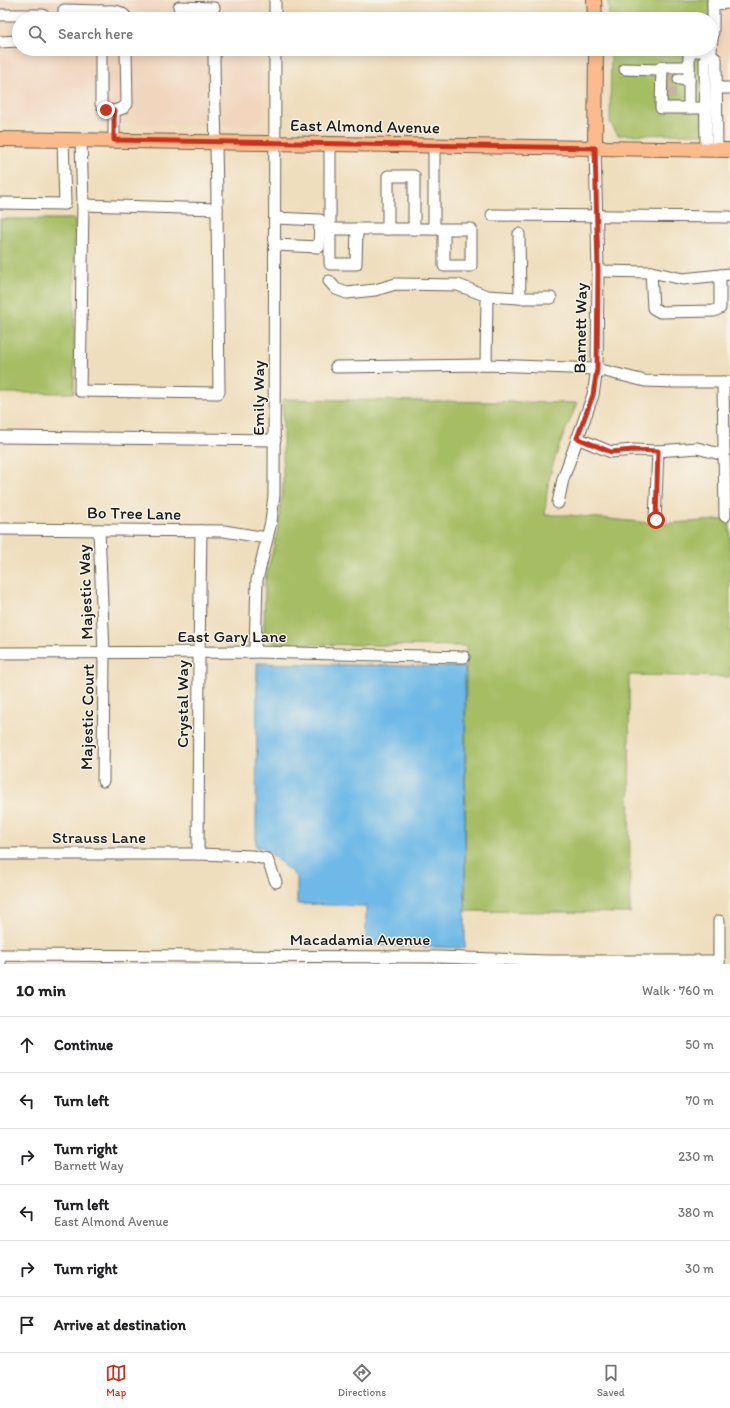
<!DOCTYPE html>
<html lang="en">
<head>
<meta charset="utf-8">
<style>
  body { margin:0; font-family:Itim,sans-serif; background:#f6f6f6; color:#202124 }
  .stop { position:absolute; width:12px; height:12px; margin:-9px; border:3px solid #c8321e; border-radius:50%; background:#fff }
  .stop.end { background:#c8321e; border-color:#fff; box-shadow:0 1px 4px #0008 }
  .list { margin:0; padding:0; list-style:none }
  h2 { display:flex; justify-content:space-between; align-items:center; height:52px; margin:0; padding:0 16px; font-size:17px }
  h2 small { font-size:13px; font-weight:400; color:#757577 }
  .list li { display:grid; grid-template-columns:26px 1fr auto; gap:12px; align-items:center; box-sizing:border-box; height:56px; padding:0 16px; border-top:1px solid #e0e0e0 }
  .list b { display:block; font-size:15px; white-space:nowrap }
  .list p { margin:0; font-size:13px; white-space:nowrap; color:#757577 }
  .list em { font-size:13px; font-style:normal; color:#757577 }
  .icon { flex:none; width:22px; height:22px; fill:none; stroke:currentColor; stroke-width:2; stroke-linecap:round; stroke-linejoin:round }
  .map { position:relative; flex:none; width:730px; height:964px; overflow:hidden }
  .search { position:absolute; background:#fff; box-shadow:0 2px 10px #0003; left:12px; right:12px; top:12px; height:44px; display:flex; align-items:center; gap:10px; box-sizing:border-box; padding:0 14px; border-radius:22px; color:#757577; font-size:15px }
  .sheet { height:388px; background:#fff }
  nav { display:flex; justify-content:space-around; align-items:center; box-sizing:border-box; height:56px; border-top:1px solid #e0e0e0; background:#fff; font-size:11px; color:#757577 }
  nav a { display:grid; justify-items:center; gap:2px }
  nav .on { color:#c8321e }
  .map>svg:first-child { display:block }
  .built { fill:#f1d5bd }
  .green { fill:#a5bd63; stroke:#606c40 }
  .water { fill:#6eb9e7; stroke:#456a82 }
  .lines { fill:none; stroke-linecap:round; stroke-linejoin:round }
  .minor-tunnel { stroke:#c5b79d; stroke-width:11; stroke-dasharray:11 5.5; stroke-linecap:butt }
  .minor-casing { stroke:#666054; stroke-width:13 }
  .major-casing { stroke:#666054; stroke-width:16 }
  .minor { stroke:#fff; stroke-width:11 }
  .major { stroke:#fbbb8d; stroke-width:14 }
  .route { stroke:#c8321e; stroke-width:5 }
  .labels { text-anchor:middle; stroke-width:3; stroke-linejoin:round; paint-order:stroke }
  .street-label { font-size:17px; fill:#1c1c1c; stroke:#f7f3e8 }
</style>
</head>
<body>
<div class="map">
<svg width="730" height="964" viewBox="0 0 730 964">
  <rect width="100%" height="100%" fill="#f7f3e8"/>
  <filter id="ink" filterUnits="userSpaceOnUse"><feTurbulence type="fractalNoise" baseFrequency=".025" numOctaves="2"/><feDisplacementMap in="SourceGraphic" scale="8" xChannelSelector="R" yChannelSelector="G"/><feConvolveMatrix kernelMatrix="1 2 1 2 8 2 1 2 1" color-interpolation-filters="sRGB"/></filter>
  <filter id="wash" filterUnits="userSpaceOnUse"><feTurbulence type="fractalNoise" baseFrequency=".012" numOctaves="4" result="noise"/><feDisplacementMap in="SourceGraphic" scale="16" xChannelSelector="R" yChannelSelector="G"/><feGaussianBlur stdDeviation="0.9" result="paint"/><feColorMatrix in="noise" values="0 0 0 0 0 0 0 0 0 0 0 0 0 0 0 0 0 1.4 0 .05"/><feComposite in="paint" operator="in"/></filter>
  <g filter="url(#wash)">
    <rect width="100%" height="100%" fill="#efdebd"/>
    <!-- built -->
    <g class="built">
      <polygon points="0,0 262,0 262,19 19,19 19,49 262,49 263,117 254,126 125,124 101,127 49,126 36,123 0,123"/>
      <polygon points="711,0 730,0 730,134 713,134"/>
    </g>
    <!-- green -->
    <g class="green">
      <polygon points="608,0 711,0 713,134 618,135 610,123 611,49 711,49 711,19 609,19"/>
      <polygon points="75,219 74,393 0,393 0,219"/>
      <path d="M283,399L577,403C568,426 557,448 551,472C547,486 546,501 545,515H569L660,524L730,519V677L629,675L630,913L465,911L466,646L276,644L264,637L265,581L278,529L280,512L283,485Z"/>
    </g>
    <!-- water -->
    <polygon class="water" points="257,663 465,667 465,948 366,945 366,906 297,904 297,877 263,847 256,847"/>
  </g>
  <g filter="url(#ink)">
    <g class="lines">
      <!-- minor-tunnel -->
      <g class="minor-tunnel">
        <polyline points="666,79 679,79"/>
        <polyline points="665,92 680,92"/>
      </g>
      <defs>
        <g id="minor">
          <polyline points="275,0 275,19"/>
          <polyline points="713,4 730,3"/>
          <polyline points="179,7 214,8"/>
          <polyline points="0,15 43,15 43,19"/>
          <polyline points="64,19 64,10 101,11"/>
          <path d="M101,19V11C111,11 119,9 126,17V19"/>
          <polyline points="0,42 19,41"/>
          <polyline points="711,48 713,31 713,0"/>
          <polyline points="101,49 101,104 106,110 114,111 114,140"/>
          <polyline points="710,55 716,59 717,150"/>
          <polyline points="625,69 657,70 662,67"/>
          <polyline points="679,79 689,80"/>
          <polyline points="717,88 730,88"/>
          <polyline points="689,108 661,108 662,67 689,67"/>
          <polyline points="705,108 689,108 689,51 711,51"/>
          <polyline points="114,111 123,108 127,104 126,49"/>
          <polyline points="81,140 83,205 80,391 218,393 219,392 217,209"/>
          <polyline points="330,144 330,264 356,264 357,229"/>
          <polyline points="434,145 434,229"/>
          <polyline points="706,150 705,60 710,55 711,49"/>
          <polyline points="0,203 65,204 63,139"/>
          <path d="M83,205L217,209C217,156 214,102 214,49"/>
          <polyline points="492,215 730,217"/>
          <path d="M330,229C377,229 424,229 471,229V266H444V229"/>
          <polyline points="388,229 388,176 414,176 414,229"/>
          <polyline points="519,234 520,298"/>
          <polyline points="275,245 319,247 320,220 275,218"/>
          <polyline points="598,271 651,272 683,279 730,274"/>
          <polyline points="651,272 653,308 660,312 714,311 720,308 720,275"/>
          <polyline points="329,281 336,289 347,293 375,290 396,284 458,285 487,296 520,298 551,298"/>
          <polyline points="486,365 487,296"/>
          <polyline points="336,367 486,365 597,369 645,381 675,382 730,382"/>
          <polyline points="723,382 725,516"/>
          <polyline points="0,437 275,440"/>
          <polyline points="577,438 611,452 633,450 658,451 697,448 724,455"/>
          <polyline points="558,503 563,479 593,395 597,369 598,271 595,148"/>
          <polyline points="655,520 658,451"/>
          <polyline points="0,529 224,531 267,538"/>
          <polyline points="99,530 104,653 103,781"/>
          <polyline points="255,652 257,580 271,522 274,495 275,49"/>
          <polyline points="0,653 255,652 464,657"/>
          <polyline points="0,854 198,854 251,856 267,859 276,882"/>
          <polyline points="198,854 199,653 201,531"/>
          <polyline points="0,964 0,955 438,957 547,961 719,961"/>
          <polyline points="719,964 719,921"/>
        </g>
        <g id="major">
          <polyline points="594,0 595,19"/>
          <polyline points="0,139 730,150"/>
          <polyline points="595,148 596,49"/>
        </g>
      </defs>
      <!-- minor casing -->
      <use href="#minor" class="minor-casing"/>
      <!-- major casing -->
      <use href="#major" class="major-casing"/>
      <!-- minor -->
      <use href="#minor" class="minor"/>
      <!-- major -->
      <use href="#major" class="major"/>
    </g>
  </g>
  <g class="lines" filter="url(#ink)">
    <!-- route -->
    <polyline class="route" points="106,110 114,111 114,140 595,148 598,271 597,369 593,395 577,438 611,452 633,450 658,451 656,520"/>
  </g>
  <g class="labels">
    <!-- street labels -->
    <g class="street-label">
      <text transform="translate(365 126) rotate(1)" y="6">East Almond Avenue</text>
      <text transform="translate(580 328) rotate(-89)" y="6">Barnett Way</text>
      <text transform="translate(258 398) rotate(-90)" y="6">Emily Way</text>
      <text transform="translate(134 513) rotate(1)" y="6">Bo Tree Lane</text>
      <text transform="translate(85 592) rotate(-92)" y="6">Majestic Way</text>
      <text x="232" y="642">East Gary Lane</text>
      <text transform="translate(182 704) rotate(-90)" y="6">Crystal Way</text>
      <text transform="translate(87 717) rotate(-89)" y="6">Majestic Court</text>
      <text x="99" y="843">Strauss Lane</text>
      <text x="360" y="945">Macadamia Avenue</text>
    </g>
  </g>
</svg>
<div class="stop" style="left:656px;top:520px"></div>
<div class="stop end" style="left:106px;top:110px"></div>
<div class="search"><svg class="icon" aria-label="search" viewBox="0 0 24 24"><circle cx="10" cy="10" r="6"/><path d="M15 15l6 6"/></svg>Search here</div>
</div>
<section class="sheet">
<h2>10 min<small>Walk · 760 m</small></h2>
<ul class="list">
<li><svg class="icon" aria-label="ahead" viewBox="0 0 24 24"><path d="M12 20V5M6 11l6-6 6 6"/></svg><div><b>Continue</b></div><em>50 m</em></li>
<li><svg class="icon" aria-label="left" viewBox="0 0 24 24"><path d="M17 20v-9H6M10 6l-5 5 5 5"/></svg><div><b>Turn left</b></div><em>70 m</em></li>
<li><svg class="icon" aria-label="right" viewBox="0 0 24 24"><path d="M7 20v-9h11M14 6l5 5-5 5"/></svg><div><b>Turn right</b><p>Barnett Way</p></div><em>230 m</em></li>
<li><svg class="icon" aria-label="left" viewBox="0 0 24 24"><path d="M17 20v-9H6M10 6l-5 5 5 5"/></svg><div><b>Turn left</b><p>East Almond Avenue</p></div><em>380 m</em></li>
<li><svg class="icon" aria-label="right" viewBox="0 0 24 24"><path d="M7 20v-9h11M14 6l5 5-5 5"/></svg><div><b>Turn right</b></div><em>30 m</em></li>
<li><svg class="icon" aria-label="arrive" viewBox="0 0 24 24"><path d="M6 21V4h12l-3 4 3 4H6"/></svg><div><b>Arrive at destination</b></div></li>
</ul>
</section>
<nav>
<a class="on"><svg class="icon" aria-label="map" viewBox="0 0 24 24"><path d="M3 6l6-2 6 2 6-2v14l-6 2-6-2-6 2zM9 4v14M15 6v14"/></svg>Map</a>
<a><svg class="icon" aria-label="directions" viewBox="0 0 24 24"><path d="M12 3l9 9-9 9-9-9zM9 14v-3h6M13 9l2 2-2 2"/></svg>Directions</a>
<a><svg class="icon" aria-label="saved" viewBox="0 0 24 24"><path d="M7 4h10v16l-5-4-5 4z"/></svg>Saved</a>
</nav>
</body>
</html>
